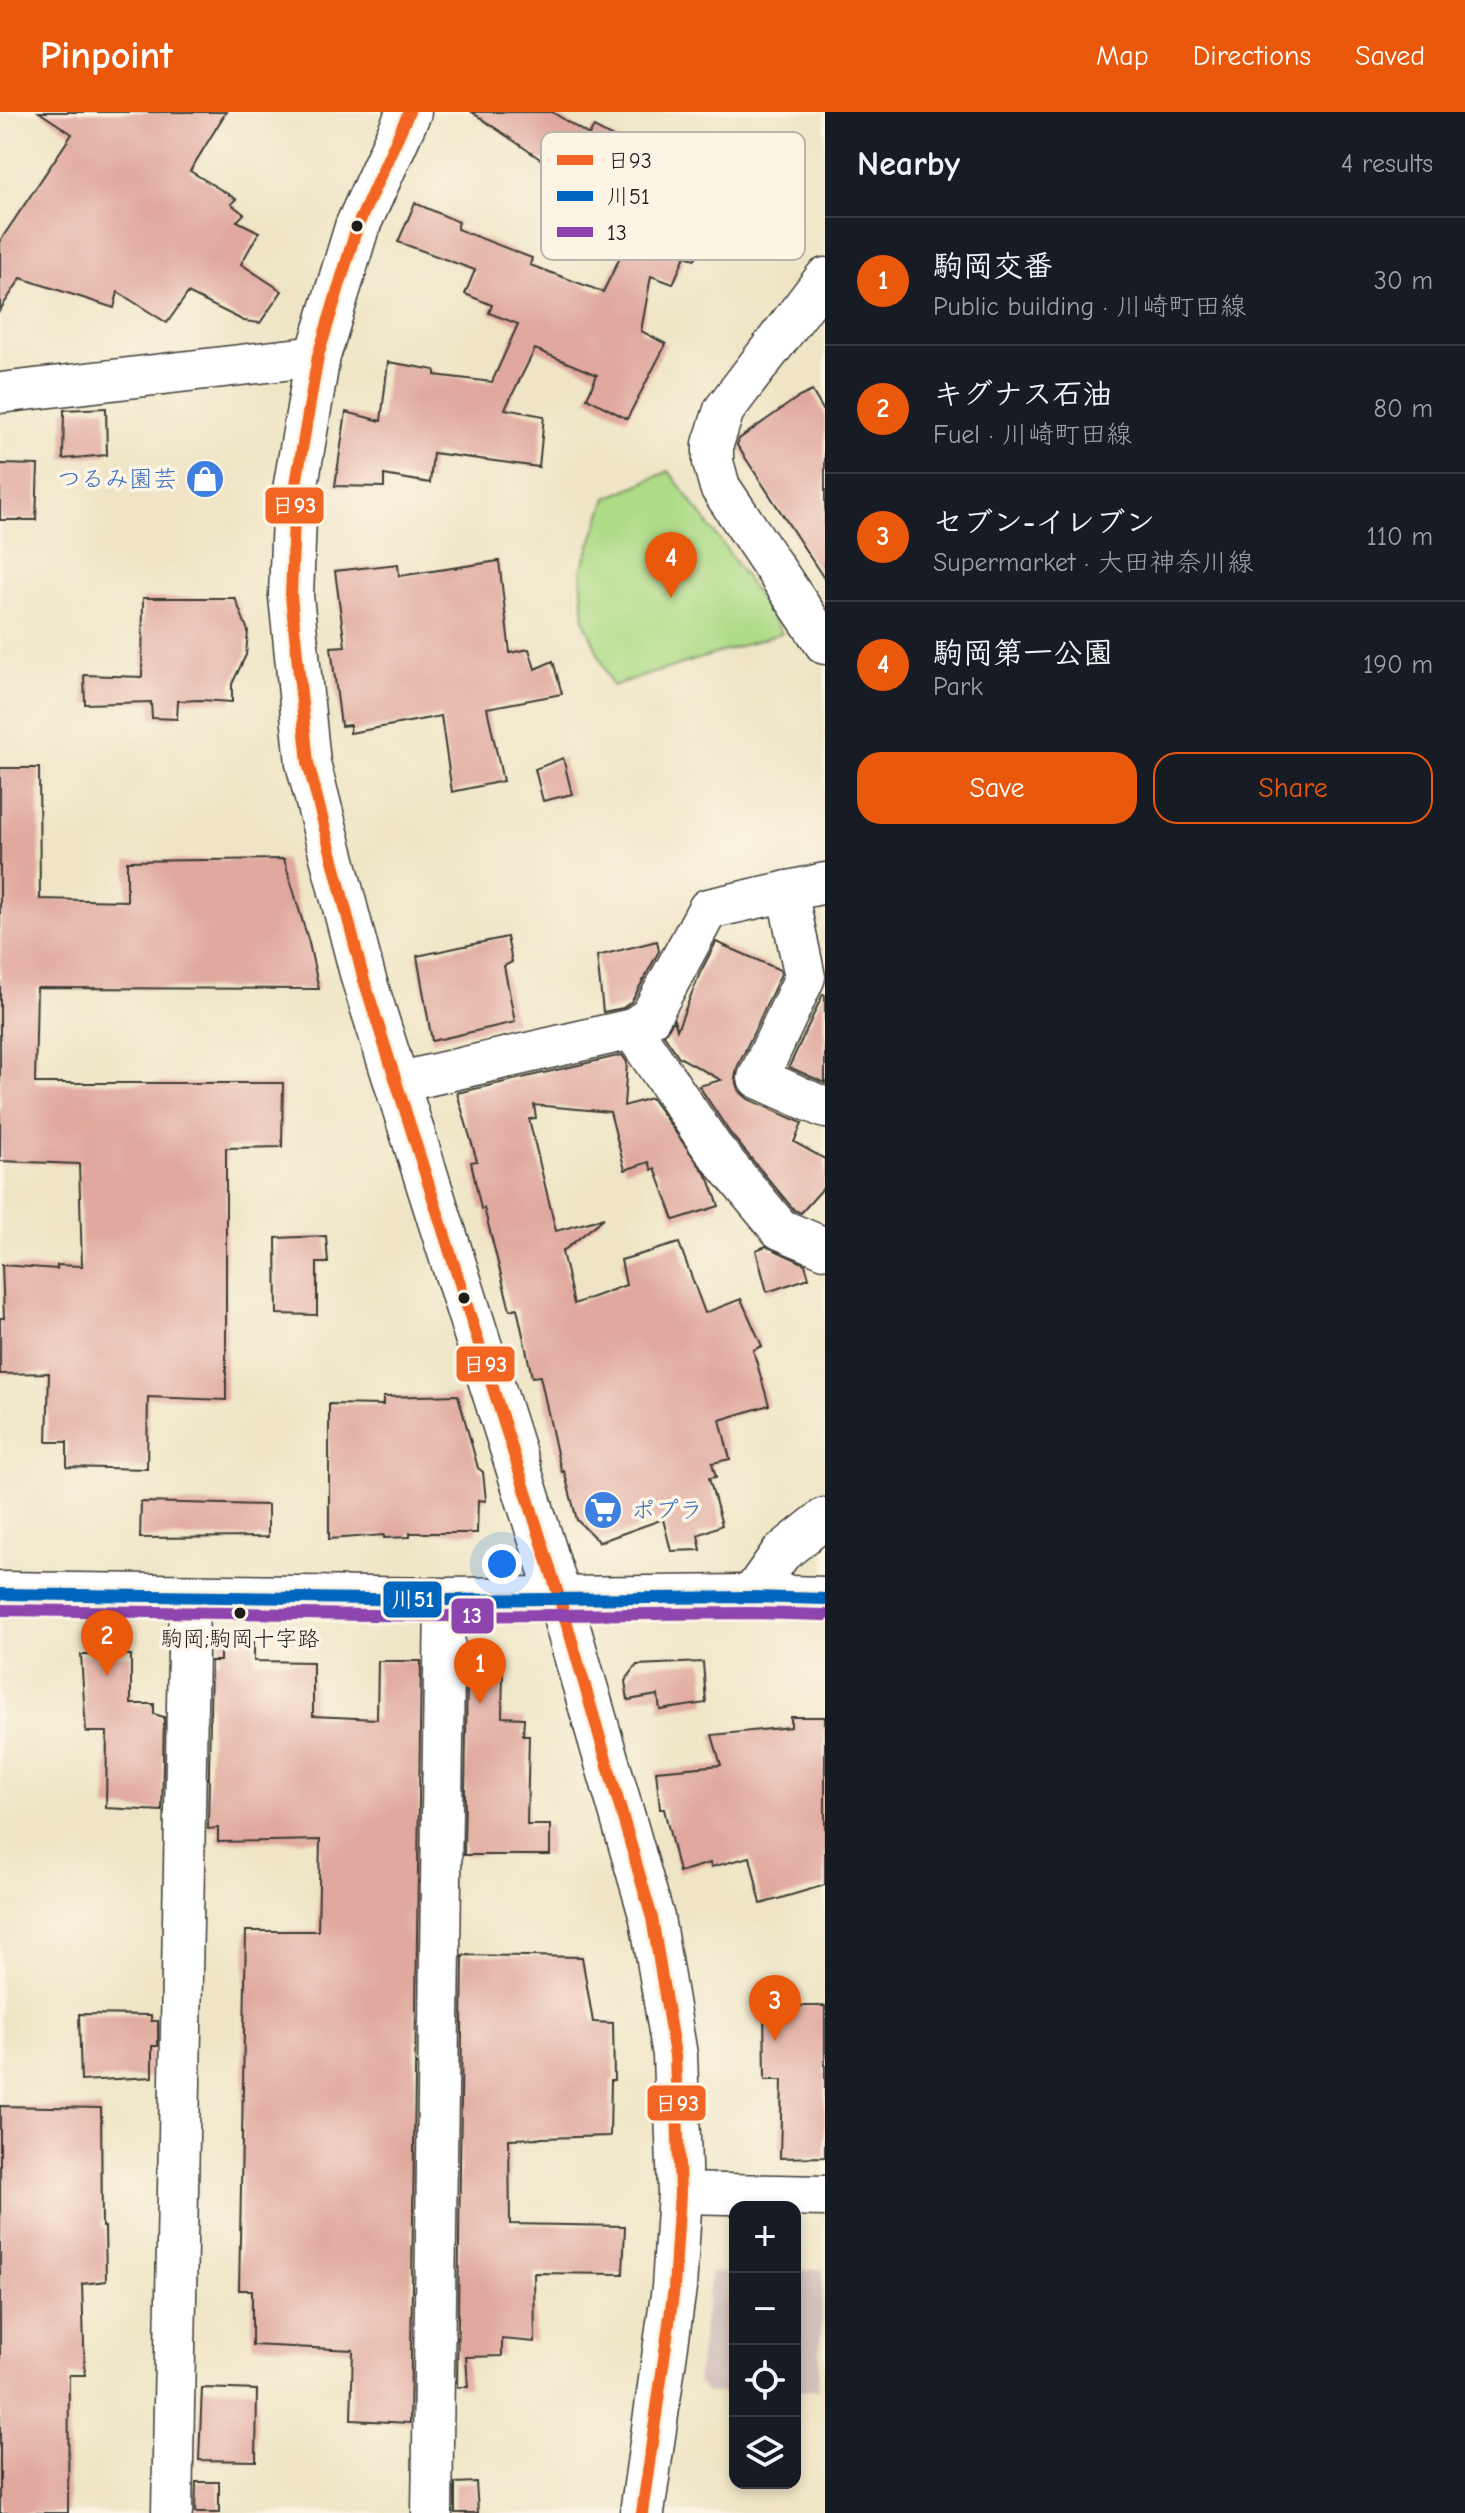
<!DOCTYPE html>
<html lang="en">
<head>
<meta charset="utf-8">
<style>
  body { margin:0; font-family:"Comic Neue","Klee One",sans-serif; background:#242831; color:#f1f3f6 }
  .controls { position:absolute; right:24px; bottom:24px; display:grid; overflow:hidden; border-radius:16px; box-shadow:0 4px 12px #0003 }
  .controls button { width:72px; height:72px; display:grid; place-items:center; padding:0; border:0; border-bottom:2px solid #363941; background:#171b24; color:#f1f3f6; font:40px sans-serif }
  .you { position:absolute; left:502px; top:1452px; width:28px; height:28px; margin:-20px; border:6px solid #fff; border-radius:50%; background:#1a73e8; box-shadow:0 0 0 12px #1a73e833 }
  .badge { display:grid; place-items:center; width:52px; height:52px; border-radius:50%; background:#ea580c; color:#fff; font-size:26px; font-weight:700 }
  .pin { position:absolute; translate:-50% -66px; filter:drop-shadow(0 2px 4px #0008) }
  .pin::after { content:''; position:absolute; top:42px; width:28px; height:24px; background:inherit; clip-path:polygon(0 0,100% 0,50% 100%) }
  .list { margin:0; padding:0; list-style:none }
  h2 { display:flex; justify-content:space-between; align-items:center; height:104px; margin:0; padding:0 32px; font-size:34px }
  h2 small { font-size:26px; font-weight:400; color:#9ea1a6 }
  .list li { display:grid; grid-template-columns:52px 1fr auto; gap:24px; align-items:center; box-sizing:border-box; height:128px; padding:0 32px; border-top:2px solid #363941 }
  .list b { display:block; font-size:30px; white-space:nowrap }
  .list p { margin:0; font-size:26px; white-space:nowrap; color:#9ea1a6 }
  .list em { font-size:26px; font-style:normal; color:#9ea1a6 }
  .actions { display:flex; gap:16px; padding:24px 32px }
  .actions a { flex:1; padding:18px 0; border:2px solid #ea580c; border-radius:24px; text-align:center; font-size:28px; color:#ea580c }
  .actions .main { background:#ea580c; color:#fff }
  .icon { flex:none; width:44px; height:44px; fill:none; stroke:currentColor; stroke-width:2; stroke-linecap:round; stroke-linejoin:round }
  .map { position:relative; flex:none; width:825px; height:2401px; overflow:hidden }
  header { display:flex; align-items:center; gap:48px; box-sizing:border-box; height:112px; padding:0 40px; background:#ea580c; color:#fff }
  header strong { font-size:38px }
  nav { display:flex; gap:44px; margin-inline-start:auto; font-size:28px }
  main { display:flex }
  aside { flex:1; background:#171b24 }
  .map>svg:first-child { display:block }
  .industrial { fill:#d1c0bc }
  .green { fill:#aedb87; stroke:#657c52; stroke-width:2 }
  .building { fill:#e0a89e }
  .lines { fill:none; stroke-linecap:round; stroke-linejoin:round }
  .minor-casing { stroke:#3c3a36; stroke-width:43 }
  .major-casing { stroke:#3c3a36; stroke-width:47 }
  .minor { stroke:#fff; stroke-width:40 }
  .major { stroke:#fff; stroke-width:44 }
  .bus-1-casing { stroke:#fcf5e5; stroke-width:18 }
  .bus-2-casing { stroke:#fcf5e5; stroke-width:18 }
  .bus-3-casing { stroke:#fcf5e5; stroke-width:18 }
  .bus-1 { stroke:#f26522; stroke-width:12 }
  .bus-2 { stroke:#0065bd; stroke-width:12 }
  .bus-3 { stroke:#8e44ad; stroke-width:12 }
  .bus-dot { fill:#1c1c1c; stroke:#fcf5e5; stroke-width:3 }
  .labels { text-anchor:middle; stroke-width:7; stroke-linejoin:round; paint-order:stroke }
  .bus-label { font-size:22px; fill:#1c1c1c; stroke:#fcf5e5 }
  .shop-label { font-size:24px; fill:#366cbe; stroke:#fcf5e5; text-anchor:end }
  .key { fill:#fcf5e5; stroke:#b9b4a9; stroke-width:2 }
  .key-label { font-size:22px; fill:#1c1c1c }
  .line-badge { stroke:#fcf5e5; stroke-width:3 }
  .badge-label { font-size:22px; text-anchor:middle; font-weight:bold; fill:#fff }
</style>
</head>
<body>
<header>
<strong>Pinpoint</strong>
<nav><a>Map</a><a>Directions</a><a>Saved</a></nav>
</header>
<main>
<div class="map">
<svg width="825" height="2401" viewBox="0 0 825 2401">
  <rect width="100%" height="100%" fill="#fcf5e5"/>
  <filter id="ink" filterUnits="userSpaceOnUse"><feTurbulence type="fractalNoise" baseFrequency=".0125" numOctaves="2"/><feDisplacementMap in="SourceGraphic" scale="16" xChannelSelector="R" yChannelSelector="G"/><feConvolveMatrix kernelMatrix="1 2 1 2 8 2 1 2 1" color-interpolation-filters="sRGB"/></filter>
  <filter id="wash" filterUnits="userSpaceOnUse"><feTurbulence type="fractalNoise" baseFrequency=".006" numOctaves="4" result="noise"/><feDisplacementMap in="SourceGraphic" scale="32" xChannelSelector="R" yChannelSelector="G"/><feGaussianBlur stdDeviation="1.8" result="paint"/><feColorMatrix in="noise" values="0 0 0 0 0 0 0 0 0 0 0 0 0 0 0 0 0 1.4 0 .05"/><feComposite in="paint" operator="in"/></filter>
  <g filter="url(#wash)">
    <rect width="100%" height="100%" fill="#efe5c6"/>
    <!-- industrial -->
    <g class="industrial">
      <polygon points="795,2158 823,2158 818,2278 795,2279"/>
      <polygon points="711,2160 735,2162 735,2281 707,2281 697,2269"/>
    </g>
    <!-- green -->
    <polygon class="green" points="669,359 730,442 782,521 612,574 584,508 581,459 607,386"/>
    <g id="blocks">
      <!-- building -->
      <g class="building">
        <polygon points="39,0 226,0 190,59 236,87 231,92 244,102 237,109 259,120 241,152 282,179 260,211 244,209 188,181 167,211 118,180 114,196 21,166 0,198 0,129 72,22"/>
        <polygon points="472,0 552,0 589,23 594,15 705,74 692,101 713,112 695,147 685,144 673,172 651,164 641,219 666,232 627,307 587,286 597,263 535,237 505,297 544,304 539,355 433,341 430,371 384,363 384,375 335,374 346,300 381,309 388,250 435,258 435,263 492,270 518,212 489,201 492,193 465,182 475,158 398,130 415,91 459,110 457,117 532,146 530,153 603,180 644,97 549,41 543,49"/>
        <polygon points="812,279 825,301 825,468 737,333 739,327 797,286"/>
        <polygon points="106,296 107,343 63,347 64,298"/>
        <polygon points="0,352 38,353 36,408 0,408"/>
        <polygon points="499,449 510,541 529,537 535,557 553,549 562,582 487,596 503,669 452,680 441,604 350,621 350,613 341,614 331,535 345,534 335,459 398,452 399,464"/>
        <polygon points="143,486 235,486 248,519 246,543 232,572 232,590 200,588 178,589 177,607 152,606 151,590 85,592 84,563 142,565"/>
        <polygon points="563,646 572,682 543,689 535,657"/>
        <polygon points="0,656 39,656 40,787 127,789 127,749 284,747 309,831 319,877 37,876 35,971 283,971 282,1035 226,1036 226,1288 148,1285 147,1357 67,1355 67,1330 47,1330 49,1261 0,1262 0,1206 4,1206 2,1153 57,1157 57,1153 82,1154 79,1052 0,1049"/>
        <polygon points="507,825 512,850 504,854 515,910 432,929 417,844"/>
        <polygon points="657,829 659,839 632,889 623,896 603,900 597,844"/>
        <polygon points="716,830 780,858 781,862 737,956 735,967 739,979 748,987 802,1011 794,1030 825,1047 825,1074 801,1101 794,1098 730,1021 699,974 721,968 679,945 664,923 674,908 677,918 700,861"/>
        <polygon points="823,882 825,883 825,971 789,955"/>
        <polygon points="622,943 627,950 624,994 651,986 709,1067 719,1094 674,1108 655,1056 652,1058 649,1050 625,1058 610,1000 534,993 536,1006 529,1007 556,1119 604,1106 562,1140 574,1192 626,1173 621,1148 679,1131 705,1201 741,1187 762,1234 753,1238 769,1293 720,1308 730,1347 712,1351 716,1365 709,1366 722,1413 698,1423 701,1438 671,1439 663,1407 599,1430 577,1408 564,1359 562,1360 558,1346 540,1264 532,1265 517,1196 510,1198 484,1096 481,1097 471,1050 477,1049 457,981"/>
        <polygon points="326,1124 328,1151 317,1151 317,1203 277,1202 276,1126"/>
        <polygon points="766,1134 805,1152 809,1166 767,1180 756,1138"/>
        <polygon points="458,1283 478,1356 483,1360 486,1389 478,1388 477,1421 410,1421 410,1425 384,1426 384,1423 329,1427 329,1292 383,1293 383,1285"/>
        <polygon points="141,1390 268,1393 268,1425 140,1426"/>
        <polygon points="220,1525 254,1525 254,1549 313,1550 313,1604 377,1607 378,1549 421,1549 410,2311 351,2308 353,2238 252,2233 252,2178 239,2178 246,1819 318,1819 320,1728 218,1730 218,1716 208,1717 211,1549 220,1549"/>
        <polygon points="81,1543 131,1543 131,1592 154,1592 154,1602 164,1605 162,1699 106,1696 107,1620 86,1620"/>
        <polygon points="703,1550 706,1591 660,1598 658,1583 628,1588 625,1569 637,1553"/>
        <polygon points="467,1561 503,1562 502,1605 524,1606 523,1623 529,1623 527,1713 550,1713 550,1743 464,1743"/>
        <polygon points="791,1605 825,1605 825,1773 761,1792 750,1745 711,1755 710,1751 679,1760 664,1697 660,1697 656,1659 721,1653 712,1623 791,1615"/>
        <polygon points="463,1843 582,1845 593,1910 613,1911 614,1968 611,1968 610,2024 509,2027 510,2112 625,2114 623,2162 534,2161 535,2230 502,2227 502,2244 466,2245 468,2275 457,2275"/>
        <polygon points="764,1894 825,1894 825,2045 780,2046 782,1968 765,1968"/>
        <polygon points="79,1902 151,1903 151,1909 158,1909 158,1934 152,1934 152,1965 81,1969"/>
        <polygon points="0,1994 101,1996 102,2115 105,2115 106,2169 82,2172 85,2263 69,2263 68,2401 0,2401"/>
        <polygon points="202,2276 257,2278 256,2349 199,2348"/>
        <polygon points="196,2370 219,2370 219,2401 195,2401"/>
        <polygon points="476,2370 478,2401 455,2401 455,2371"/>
      </g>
    </g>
  </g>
  <g filter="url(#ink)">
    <use href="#blocks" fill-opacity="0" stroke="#3c3a36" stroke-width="2"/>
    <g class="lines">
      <defs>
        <g id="minor">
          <polyline points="825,166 724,298 713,332 713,350 720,375 825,532"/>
          <polyline points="0,281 318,244"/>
          <polyline points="787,779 805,865 758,966 825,996"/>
          <polyline points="632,917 712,1035 780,1117 825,1136"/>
          <polyline points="396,971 632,917 650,905 708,797 825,771"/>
          <polyline points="750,1485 781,1441 825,1406"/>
          <polyline points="680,2081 825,2084"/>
          <polyline points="172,2401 189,1486"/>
          <polyline points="432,2401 445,1488"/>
        </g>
        <g id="major">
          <polyline points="409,0 357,115 318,244 295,378 291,484 308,651 363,865 560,1488 652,1806 675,1943 680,2081 674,2176 642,2401"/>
          <polyline points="0,1482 445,1488 750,1485 825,1487"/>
        </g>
      </defs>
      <!-- minor casing -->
      <use href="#minor" class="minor-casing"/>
      <!-- major casing -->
      <use href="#major" class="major-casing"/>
      <!-- minor -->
      <use href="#minor" class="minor"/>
      <!-- major -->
      <use href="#major" class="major"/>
      <defs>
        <polyline id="bus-1" points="409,0 357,115 318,244 295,378 291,484 308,651 363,865 560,1488 652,1806 675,1943 680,2081 674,2176 642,2401"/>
        <polyline id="bus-2" points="0,1482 445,1488 750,1485 825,1487"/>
        <polyline id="bus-3" points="0,1498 445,1504 750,1501 825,1503"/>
      </defs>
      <!-- bus-1 casing -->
      <use href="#bus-1" class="bus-1-casing"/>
      <!-- bus-2 casing -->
      <use href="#bus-2" class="bus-2-casing"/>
      <!-- bus-3 casing -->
      <use href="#bus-3" class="bus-3-casing"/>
      <!-- bus-1 -->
      <use href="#bus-1" class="bus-1"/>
      <!-- bus-2 -->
      <use href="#bus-2" class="bus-2"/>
      <!-- bus-3 -->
      <use href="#bus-3" class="bus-3"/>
    </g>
  </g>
  <!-- icons -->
  <defs>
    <symbol id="shop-disc" viewBox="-11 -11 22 22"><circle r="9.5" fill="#3f7fe0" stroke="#fcf5e5"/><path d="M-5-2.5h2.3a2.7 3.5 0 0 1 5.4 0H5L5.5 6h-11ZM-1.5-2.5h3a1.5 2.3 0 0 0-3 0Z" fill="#fff"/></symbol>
    <symbol id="supermarket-disc" viewBox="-11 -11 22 22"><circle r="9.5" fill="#3f7fe0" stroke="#fcf5e5"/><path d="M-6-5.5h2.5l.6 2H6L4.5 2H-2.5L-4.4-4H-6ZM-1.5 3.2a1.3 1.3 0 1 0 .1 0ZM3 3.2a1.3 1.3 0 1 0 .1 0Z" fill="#fff"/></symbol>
  </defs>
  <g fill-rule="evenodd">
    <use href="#shop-disc" x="183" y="345" width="44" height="44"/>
    <use href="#supermarket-disc" x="581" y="1376" width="44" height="44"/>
  </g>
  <!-- markers -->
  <g class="bus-dot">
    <circle cx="357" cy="114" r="7"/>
    <circle cx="464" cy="1186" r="7"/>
    <circle cx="240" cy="1501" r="7"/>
  </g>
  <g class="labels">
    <!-- bus labels -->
    <g class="bus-label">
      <text x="240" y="1534">駒岡;駒岡十字路</text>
    </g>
    <!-- shop labels -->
    <g class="shop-label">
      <text x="177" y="375">つるみ園芸</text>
      <text x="631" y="1406" text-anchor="start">ポプラ</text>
    </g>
  </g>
  <!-- legend -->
  <rect x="541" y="20" width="264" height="128" rx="12" class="key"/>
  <rect x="557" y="43" width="36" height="10" fill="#f26522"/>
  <rect x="557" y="79" width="36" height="10" fill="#0065bd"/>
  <rect x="557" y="115" width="36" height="10" fill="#8e44ad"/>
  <g class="key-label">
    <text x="607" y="56">日93</text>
    <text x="607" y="92">川51</text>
    <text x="607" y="128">13</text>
  </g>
  <g class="line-badge">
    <rect x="264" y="374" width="61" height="39" rx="8" fill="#f26522"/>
    <rect x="455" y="1233" width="61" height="38" rx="8" fill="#f26522"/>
    <rect x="382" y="1468" width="61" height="39" rx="8" fill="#0065bd"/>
    <rect x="450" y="1485" width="45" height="38" rx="8" fill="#8e44ad"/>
    <rect x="646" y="1972" width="61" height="38" rx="8" fill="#f26522"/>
  </g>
  <g class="badge-label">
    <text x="294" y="401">日93</text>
    <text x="485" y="1260">日93</text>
    <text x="413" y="1495">川51</text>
    <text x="472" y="1511">13</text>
    <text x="677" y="1999">日93</text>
  </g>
</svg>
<div class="controls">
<button>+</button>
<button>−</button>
<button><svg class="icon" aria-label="locate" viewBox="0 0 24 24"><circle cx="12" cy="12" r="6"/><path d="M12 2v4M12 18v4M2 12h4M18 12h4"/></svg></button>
<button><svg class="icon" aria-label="layers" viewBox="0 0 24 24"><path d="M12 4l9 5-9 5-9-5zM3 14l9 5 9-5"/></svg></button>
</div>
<div class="you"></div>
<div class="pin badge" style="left:480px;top:1592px">1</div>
<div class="pin badge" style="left:107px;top:1564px">2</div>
<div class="pin badge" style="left:775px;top:1929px">3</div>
<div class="pin badge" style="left:671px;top:486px">4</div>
</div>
<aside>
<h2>Nearby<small>4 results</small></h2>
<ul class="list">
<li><span class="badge">1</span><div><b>駒岡交番</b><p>Public building · 川崎町田線</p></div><em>30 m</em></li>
<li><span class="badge">2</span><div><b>キグナス石油</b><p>Fuel · 川崎町田線</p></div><em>80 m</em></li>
<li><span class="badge">3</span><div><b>セブン-イレブン</b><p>Supermarket · 大田神奈川線</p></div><em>110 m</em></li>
<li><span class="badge">4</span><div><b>駒岡第一公園</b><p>Park</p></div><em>190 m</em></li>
</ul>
<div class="actions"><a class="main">Save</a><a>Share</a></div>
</aside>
</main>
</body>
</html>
